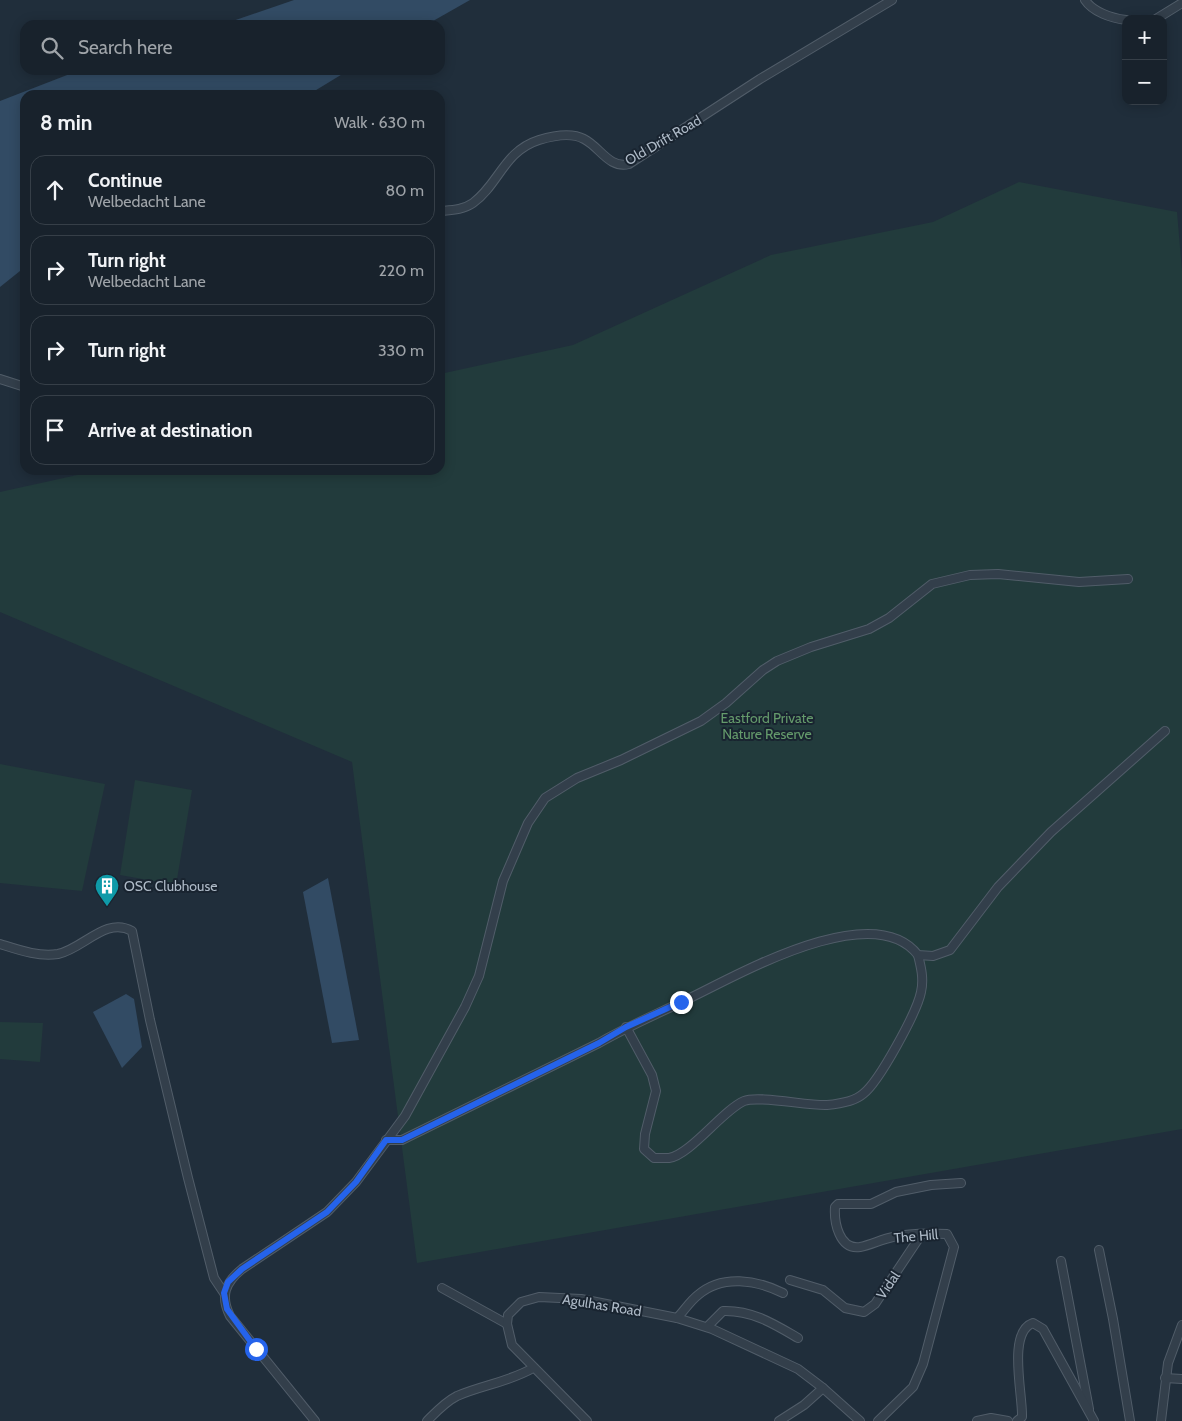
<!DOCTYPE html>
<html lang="en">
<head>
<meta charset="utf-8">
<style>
  body { margin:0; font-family:Cabin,sans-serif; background:#212a34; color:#f1f3f6 }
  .controls { position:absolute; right:15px; top:15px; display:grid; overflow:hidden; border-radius:10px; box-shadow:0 2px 12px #0003 }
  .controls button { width:45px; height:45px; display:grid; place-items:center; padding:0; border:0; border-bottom:1px solid #363f48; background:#18222c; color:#f1f3f6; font:25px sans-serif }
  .stop { position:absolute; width:15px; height:15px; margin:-11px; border:4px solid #2563eb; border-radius:50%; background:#fff }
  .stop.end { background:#2563eb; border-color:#fff; box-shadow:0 1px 5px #0008 }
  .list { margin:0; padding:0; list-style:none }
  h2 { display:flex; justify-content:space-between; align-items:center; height:65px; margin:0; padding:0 20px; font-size:21px }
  h2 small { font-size:16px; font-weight:400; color:#9fa4a9 }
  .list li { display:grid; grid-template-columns:32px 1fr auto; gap:15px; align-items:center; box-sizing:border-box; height:70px; margin:0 10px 10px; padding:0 10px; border:1px solid #363f48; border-radius:15px }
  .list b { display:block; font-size:19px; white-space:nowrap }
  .list p { margin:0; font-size:16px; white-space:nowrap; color:#9fa4a9 }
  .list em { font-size:16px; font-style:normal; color:#9fa4a9 }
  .icon { flex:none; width:28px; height:28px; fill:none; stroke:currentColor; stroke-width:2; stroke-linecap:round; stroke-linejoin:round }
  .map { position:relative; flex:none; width:1182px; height:1421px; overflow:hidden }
  .search { position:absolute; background:#18222c; box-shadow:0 2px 12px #0003; left:20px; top:20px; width:425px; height:55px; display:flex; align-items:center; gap:12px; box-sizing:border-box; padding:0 18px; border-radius:15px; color:#9fa4a9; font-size:19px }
  .panel { position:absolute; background:#18222c; box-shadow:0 2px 12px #0003; left:20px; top:90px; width:425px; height:385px; border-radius:15px }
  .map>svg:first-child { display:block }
  .green { fill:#223b3c }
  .water { fill:#324b64 }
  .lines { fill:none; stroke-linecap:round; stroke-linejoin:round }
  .minor-casing { stroke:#515d69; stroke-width:10 }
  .minor { stroke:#333f4b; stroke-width:8 }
  .route { stroke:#2563eb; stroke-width:6 }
  .labels { text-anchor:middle; stroke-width:4; stroke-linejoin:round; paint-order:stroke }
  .street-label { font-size:14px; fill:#aebac7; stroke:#192430 }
  .park-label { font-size:14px; fill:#649a6b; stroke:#192430 }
  .poi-label { font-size:14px; fill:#aebac7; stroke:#192430; text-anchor:start }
</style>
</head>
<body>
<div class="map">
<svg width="1182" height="1421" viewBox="0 0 1182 1421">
  <rect width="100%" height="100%" fill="#202e3b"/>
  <!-- green -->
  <g class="green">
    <polygon points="1019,182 1177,212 1182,271 1182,1129 417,1263 352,762 0,612 0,492 100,470 440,470 440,374 573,345 771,255 933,222"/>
    <polygon points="0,764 105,784 82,891 0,883"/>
    <polygon points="135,780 192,790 176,885 120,875"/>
    <polygon points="0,1022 43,1023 40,1062 0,1059"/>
  </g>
  <!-- water -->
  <g class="water">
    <polygon points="294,0 470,0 426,25 221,25"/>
    <polygon points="80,70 349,70 308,95 25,95 25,267 0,287 0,101"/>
    <polygon points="328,878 359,1040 332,1043 303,892"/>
    <polygon points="126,994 134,999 142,1047 122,1068 93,1012"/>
  </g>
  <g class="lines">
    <defs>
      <g id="minor">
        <path d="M1085,0C1093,12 1111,18 1126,20"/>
        <polyline points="1156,19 1182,3"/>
        <path d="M440,211C451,210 463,210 473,203C499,184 504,151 539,140C552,136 571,132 584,139C600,147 609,169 629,164L760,79L892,0"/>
        <polyline points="0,379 25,387"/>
        <path d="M0,944C19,950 38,957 58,954C83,949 106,916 132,931L150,1020L188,1178L214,1278L224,1293"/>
        <path d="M626,1027L652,1075L656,1091L645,1134L644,1149L654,1158C659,1158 664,1158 669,1158C690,1155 723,1110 744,1101C758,1095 808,1106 827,1105C838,1104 855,1101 863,1094C879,1082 917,1012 921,992C924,979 921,967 918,955"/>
        <path d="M386,1140H402L599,1043C630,1025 662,1012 694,996C743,972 874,898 918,955L933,956L950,950L998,887L1051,832L1165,731"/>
        <polyline points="1099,1250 1113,1319 1130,1421"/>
        <polyline points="1061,1261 1089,1409"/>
        <polyline points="790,1280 823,1290 845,1308 864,1312 875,1304 921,1235"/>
        <polyline points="442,1288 507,1324"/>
        <path d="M677,1318C684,1311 690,1301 698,1295C722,1274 757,1280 783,1293"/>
        <path d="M707,1327L723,1311C752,1310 774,1324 798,1338"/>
        <polyline points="1165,1378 1182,1379"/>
        <path d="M315,1421L230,1316C220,1296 225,1283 242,1269L327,1212L356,1182L405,1116L465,1007L479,976L503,881L528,823L545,798L577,778L621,760L701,721L726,703L763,670L777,661L811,647L869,629L889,618L932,584L970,575L998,574L1079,582L1128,579"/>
        <path d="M427,1421C436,1412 445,1402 457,1396C482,1385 509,1382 533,1368"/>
        <polyline points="587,1421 512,1345 507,1324 508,1315 521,1302 539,1297 581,1299 677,1318 712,1329 798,1369 823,1388 860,1421"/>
        <polyline points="779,1421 804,1405 823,1388"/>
        <path d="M878,1421L913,1387L923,1364L954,1247L947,1234C931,1233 910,1233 893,1237C882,1239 871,1245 860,1247C839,1250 834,1222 835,1207L838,1204H871L896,1192L931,1185L961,1183"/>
        <polyline points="977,1421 991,1418 1008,1421"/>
        <path d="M1017,1421L1022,1417C1023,1395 1007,1332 1033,1323L1043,1329L1094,1421"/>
        <polyline points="1161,1421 1168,1363 1182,1325"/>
      </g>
    </defs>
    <!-- minor casing -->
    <use href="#minor" class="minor-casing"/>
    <!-- minor -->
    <use href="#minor" class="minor"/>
  </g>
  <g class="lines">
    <!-- route -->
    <polyline class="route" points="256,1349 227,1309 224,1293 228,1282 242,1269 327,1212 356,1182 386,1140 402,1140 599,1043 626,1027 681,1002"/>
  </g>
  <!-- icons -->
  <defs>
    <symbol id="building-pin" viewBox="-11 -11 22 30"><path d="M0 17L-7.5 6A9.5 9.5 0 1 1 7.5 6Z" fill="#0f9aa8" stroke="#192430"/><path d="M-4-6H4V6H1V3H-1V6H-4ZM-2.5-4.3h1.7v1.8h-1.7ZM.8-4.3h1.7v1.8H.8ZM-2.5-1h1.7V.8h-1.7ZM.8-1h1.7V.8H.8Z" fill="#fff"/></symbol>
  </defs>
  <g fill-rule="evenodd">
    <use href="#building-pin" x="93" y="872" width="28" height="38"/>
  </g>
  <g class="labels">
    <!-- street labels -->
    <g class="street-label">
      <text transform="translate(663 140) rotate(-30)" y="5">Old Drift Road</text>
      <text transform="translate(916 1236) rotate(-5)" y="5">The Hill</text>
      <text transform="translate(888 1285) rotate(-56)" y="5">Vidal</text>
      <text transform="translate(602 1305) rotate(9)" y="5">Agulhas Road</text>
    </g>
    <!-- park labels -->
    <g class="park-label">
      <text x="767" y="723">Eastford Private<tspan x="767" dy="16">Nature Reserve</tspan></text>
    </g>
    <!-- poi labels -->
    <g class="poi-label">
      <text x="124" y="891">OSC Clubhouse</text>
    </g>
  </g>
</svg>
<div class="controls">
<button>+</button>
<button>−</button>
</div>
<div class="stop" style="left:256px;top:1349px"></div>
<div class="stop end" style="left:681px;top:1002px"></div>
<div class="search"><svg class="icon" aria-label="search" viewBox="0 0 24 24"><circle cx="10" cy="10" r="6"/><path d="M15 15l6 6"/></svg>Search here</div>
<section class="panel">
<h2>8 min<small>Walk · 630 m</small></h2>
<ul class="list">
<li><svg class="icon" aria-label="ahead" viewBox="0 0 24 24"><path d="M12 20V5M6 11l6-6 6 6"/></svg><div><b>Continue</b><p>Welbedacht Lane</p></div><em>80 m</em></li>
<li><svg class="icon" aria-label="right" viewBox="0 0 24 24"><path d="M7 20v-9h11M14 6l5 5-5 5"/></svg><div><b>Turn right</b><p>Welbedacht Lane</p></div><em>220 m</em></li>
<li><svg class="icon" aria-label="right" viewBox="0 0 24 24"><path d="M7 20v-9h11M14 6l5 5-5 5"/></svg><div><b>Turn right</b></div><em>330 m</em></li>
<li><svg class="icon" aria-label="arrive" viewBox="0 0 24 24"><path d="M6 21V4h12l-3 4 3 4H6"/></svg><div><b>Arrive at destination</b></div></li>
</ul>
</section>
</div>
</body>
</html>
